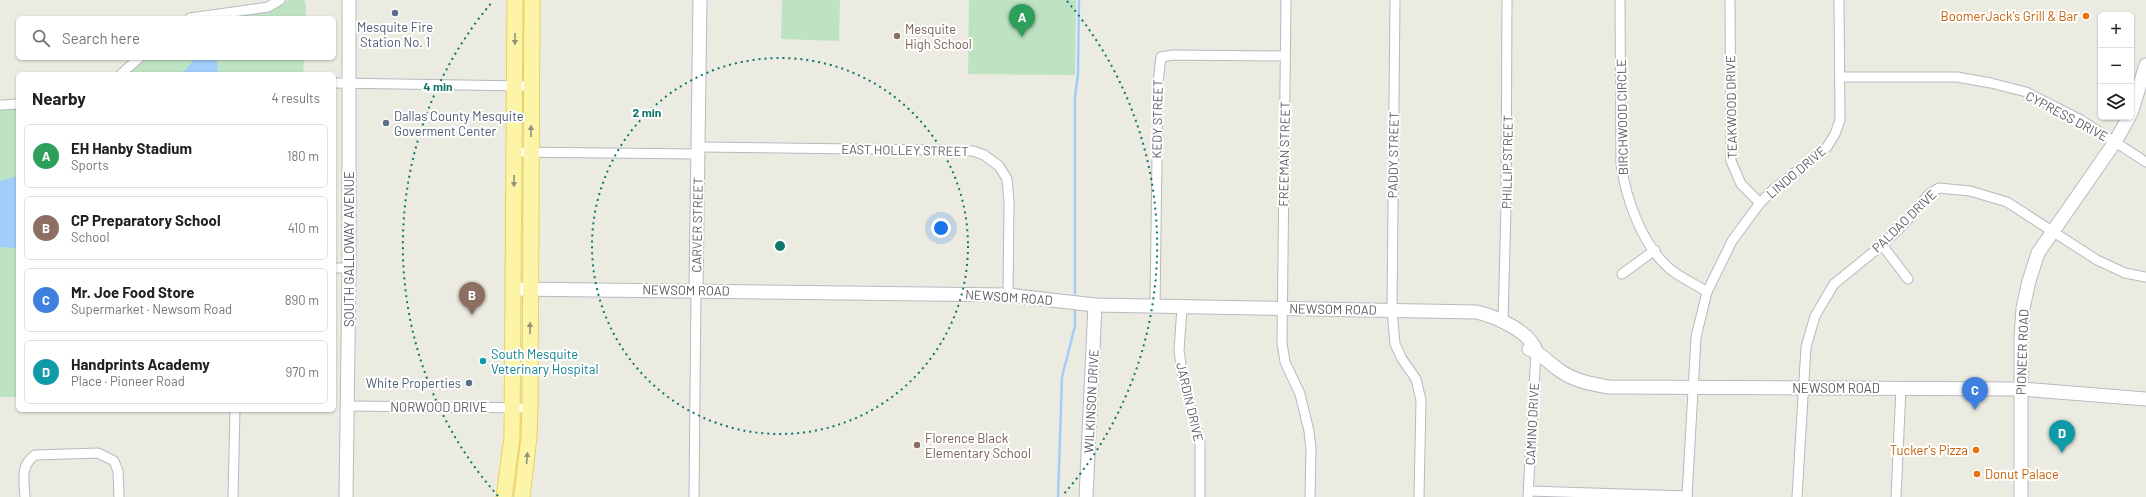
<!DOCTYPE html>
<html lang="en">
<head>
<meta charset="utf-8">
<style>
  body { margin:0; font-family:Barlow,sans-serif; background:#f2f2f2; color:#202124 }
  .controls { position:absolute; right:12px; top:12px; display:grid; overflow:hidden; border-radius:6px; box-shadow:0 1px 3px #0004 }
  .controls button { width:36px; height:36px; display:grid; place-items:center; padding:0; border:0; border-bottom:1px solid #e0e0e0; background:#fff; color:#202124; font:20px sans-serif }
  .you { position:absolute; left:941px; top:228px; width:14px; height:14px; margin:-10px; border:3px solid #fff; border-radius:50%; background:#1a73e8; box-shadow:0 0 0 6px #1a73e833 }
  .badge { display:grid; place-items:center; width:26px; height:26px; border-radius:50%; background:#e25032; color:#fff; font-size:13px; font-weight:700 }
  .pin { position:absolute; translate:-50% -33px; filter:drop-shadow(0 1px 2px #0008) }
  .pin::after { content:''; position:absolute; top:21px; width:14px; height:12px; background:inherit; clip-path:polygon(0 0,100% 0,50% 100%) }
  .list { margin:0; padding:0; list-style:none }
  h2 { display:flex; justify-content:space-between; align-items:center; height:52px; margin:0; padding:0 16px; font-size:17px }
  h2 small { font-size:13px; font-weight:400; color:#757577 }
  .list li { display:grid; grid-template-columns:26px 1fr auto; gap:12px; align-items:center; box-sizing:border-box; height:64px; margin:0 8px 8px; padding:0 8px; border:1px solid #e0e0e0; border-radius:6px }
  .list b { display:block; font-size:15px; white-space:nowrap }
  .list p { margin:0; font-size:13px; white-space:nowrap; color:#757577 }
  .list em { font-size:13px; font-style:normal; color:#757577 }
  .icon { flex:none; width:22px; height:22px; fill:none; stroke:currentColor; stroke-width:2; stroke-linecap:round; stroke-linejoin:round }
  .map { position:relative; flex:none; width:2146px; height:497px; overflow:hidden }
  .search { position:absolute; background:#fff; box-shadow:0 1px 3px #0004; left:16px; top:16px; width:320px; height:44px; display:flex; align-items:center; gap:10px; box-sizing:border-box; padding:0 14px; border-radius:6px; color:#757577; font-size:15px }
  .panel { position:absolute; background:#fff; box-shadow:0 1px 3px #0004; left:16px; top:72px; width:320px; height:340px; border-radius:6px }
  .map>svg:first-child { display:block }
  .green { fill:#bee3c2 }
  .water { fill:#a2cdfb }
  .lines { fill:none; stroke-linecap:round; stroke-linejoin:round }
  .stream { stroke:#a2cdfb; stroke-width:2.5 }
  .street-casing { stroke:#b7b9be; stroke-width:11 }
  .secondary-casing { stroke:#b7bac0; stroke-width:15 }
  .primary-casing { stroke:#ebd05c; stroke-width:17 }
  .street { stroke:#fff; stroke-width:9 }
  .secondary { stroke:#fff; stroke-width:13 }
  .primary { stroke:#fcf5a7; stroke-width:15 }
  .oneway { fill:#93927a }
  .ring { fill:none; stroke:#0f766e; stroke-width:2; stroke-dasharray:2 4 }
  .service-dot { fill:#5c6f8a; stroke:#fff; stroke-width:1.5 }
  .food-dot { fill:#e8710a; stroke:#fff; stroke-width:1.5 }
  .education-dot { fill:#8d6e63; stroke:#fff; stroke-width:1.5 }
  .culture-dot { fill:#0f9aa8; stroke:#fff; stroke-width:1.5 }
  .labels { text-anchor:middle; stroke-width:4; stroke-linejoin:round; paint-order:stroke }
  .food-label { font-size:13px; fill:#c56008; stroke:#fff; text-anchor:end }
  .service-label { font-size:13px; fill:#4e5e75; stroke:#fff }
  .education-label { font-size:13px; fill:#785e54; stroke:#fff; text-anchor:start }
  .street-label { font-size:13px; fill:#5a5d62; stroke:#fff }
  .culture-label { font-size:13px; fill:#0d838f; stroke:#fff; text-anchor:start }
  .centre { fill:#0f766e; stroke:#fff; stroke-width:2 }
  .ring-label { font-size:12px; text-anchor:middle; font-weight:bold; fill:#0f766e; stroke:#fff; stroke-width:4; stroke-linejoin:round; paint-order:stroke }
</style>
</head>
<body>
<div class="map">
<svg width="2146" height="497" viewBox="0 0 2146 497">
  <rect width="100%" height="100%" fill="#ecebe1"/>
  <!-- green -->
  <g class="green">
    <path d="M288,0H304L306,5V18H214C239,15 268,16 288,0Z"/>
    <polygon points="782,0 840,0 839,41 781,39"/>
    <polygon points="969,0 1076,0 1075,75 968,74"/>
    <polygon points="141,58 304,58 303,74 124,74"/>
    <polygon points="18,108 18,397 0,397 0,110"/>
  </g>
  <!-- water -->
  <g class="water">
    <polygon points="195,58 219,58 217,60 218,74 182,74"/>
    <polygon points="18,176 18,248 0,247 0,181"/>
  </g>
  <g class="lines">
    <!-- stream -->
    <g class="stream">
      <polyline points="1075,293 1075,97 1078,74 1079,0"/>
      <polyline points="1058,497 1062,377 1075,326 1075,310"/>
    </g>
    <defs>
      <g id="street">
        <polyline points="1286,0 1282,343 1285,362 1300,394 1309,431 1311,449 1310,497"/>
        <polyline points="1395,0 1392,310 1395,344 1402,359 1416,379 1421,400 1419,497"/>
        <path d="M1620,0L1621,164C1626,199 1642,245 1670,269C1681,278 1695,284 1707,292"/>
        <polyline points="1730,0 1731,161 1741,184 1760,203"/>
        <polyline points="190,18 268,7 280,0"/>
        <polyline points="121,74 139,58"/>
        <polyline points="1840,77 1957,77 1991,83 2026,92 2081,120 2146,162"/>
        <polyline points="334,83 531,86"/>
        <polyline points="0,105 18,104"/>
        <polyline points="699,147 933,150 973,151 984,155 999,166 1007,179 1009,201 1008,295"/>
        <polyline points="514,152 699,154"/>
        <polyline points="1882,245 1908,279"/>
        <polyline points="334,268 349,268"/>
        <polyline points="1622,274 1655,250"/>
        <polyline points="1155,307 1158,82 1161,57 1173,55 1285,56"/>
        <polyline points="1182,307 1179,351 1182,372 1200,443 1200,497"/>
        <polyline points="1503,323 1506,206 1507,0"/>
        <polyline points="348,406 530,408"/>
        <polyline points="1529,491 1687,496"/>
        <polyline points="1528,496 1536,351"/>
        <path d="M25,497C24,479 20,466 35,455L98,453L114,461L118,471L119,497"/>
        <polyline points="233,497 235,410"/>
        <polyline points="694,497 696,290"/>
        <polyline points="1687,497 1696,337 1707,292 1732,241 1760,203 1775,188 1827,147 1835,134 1840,120 1839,0"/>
        <polyline points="1797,497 1806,347 1815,316 1834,284 1882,245 1905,223 1929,194 1939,188 1970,191 2007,202 2097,260 2125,273 2146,277"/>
        <polyline points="1896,497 1901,388"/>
      </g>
      <g id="secondary">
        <polyline points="2131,113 2146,65"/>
        <path d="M513,289L1008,295L1095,305L1477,312C1496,317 1530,331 1536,351"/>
        <polyline points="696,290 700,0"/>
        <path d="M1529,349C1541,353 1549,363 1559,370C1574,381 1591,384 1609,387L2021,389L2146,399"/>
        <polyline points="346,497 349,268 349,0"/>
        <polyline points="1086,497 1095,305"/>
        <polyline points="2021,497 2021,337 2023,308 2029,281 2038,253 2115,142 2129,117"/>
      </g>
      <g id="primary">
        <polyline points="504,497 512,437 515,0"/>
        <polyline points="522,497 529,437 530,408 532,0"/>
      </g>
    </defs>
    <!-- street casing -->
    <use href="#street" class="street-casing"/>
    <!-- secondary casing -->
    <use href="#secondary" class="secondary-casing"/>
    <!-- primary casing -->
    <use href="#primary" class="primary-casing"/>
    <!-- street -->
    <use href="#street" class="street"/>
    <!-- secondary -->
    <use href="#secondary" class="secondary"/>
    <!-- primary -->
    <use href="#primary" class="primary"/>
  </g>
  <!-- one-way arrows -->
  <defs><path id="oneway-solid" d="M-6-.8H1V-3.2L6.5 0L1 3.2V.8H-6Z"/></defs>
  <g class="oneway">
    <use href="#oneway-solid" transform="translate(515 39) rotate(91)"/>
    <use href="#oneway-solid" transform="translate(531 131) rotate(-90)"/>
    <use href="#oneway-solid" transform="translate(514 181) rotate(90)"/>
    <use href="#oneway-solid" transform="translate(530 328) rotate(-90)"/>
    <use href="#oneway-solid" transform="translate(527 458) rotate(-85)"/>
  </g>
  <!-- distance rings -->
  <g class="ring">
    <circle cx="780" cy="246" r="188"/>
    <path d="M498 496A377 377 0 0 1 493 1M1067 1A377 377 0 0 1 1062 496"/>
  </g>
  <!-- markers -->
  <g class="service-dot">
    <circle cx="395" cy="13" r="4"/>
    <circle cx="386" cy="123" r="4"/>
    <circle cx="469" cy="383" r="4"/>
  </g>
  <g class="food-dot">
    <circle cx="2086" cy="16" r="4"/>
    <circle cx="1976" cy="450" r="4"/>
    <circle cx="1977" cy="474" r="4"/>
  </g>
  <g class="education-dot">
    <circle cx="897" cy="36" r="4"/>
    <circle cx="917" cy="445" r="4"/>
  </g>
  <circle class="culture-dot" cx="483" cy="361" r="4"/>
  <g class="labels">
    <!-- food labels -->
    <g class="food-label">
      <text x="2078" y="21">BoomerJack's Grill &amp; Bar</text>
      <text x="1968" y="455">Tucker's Pizza</text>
      <text x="1985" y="479" text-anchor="start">Donut Palace</text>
    </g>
    <!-- service labels -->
    <g class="service-label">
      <text x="395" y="32">Mesquite Fire<tspan x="395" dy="15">Station No. 1</tspan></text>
      <text x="394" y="121" text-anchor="start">Dallas County Mesquite<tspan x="394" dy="15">Goverment Center</tspan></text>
      <text x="461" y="388" text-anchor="end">White Properties</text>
    </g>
    <!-- education labels -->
    <g class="education-label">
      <text x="905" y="34">Mesquite<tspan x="905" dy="15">High School</tspan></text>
      <text x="925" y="443">Florence Black<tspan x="925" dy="15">Elementary School</tspan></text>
    </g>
    <!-- street labels -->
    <g class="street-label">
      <text transform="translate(1731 107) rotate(-91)" y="5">TEAKWOOD DRIVE</text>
      <text transform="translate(2067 116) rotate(28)" y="5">CYPRESS DRIVE</text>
      <text transform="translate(1622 117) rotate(-91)" y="5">BIRCHWOOD CIRCLE</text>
      <text transform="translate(1157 119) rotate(-89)" y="5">KEDY STREET</text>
      <text transform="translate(905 150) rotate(1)" y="5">EAST HOLLEY STREET</text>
      <text transform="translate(1284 154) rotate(-89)" y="5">FREEMAN STREET</text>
      <text transform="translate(1393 155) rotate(-89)" y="5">PADDY STREET</text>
      <text transform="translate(1507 162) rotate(-89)" y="5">PHILLIP STREET</text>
      <text transform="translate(1796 172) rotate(-40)" y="5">LINDO DRIVE</text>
      <text transform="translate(1904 221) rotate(-44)" y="5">PALDAO DRIVE</text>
      <text transform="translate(697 225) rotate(-89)" y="5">CARVER STREET</text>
      <text transform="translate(349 249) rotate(-90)" y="5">SOUTH GALLOWAY AVENUE</text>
      <text transform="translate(686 290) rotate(1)" y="5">NEWSOM ROAD</text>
      <text transform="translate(1009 297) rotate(4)" y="5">NEWSOM ROAD</text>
      <text transform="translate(1333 309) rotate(1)" y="5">NEWSOM ROAD</text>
      <text transform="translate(2022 352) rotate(-88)" y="5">PIONEER ROAD</text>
      <text x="1836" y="393">NEWSOM ROAD</text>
      <text transform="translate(1091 401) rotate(-87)" y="5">WILKINSON DRIVE</text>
      <text transform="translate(1190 402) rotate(77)" y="5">JARDIN DRIVE</text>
      <text x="439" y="412">NORWOOD DRIVE</text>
      <text transform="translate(1532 424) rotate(-87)" y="5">CAMINO DRIVE</text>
    </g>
    <!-- culture labels -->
    <g class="culture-label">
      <text x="491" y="359">South Mesquite<tspan x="491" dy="15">Veterinary Hospital</tspan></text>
    </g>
  </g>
  <circle cx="780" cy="246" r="6" class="centre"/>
  <g class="ring-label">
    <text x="438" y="91">4 min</text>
    <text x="647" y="117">2 min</text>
  </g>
</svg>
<div class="controls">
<button>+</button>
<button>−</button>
<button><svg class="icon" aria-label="layers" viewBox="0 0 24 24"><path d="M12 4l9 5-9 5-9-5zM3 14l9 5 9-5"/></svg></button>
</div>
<div class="you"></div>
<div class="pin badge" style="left:1022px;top:37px;background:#2e9e5b">A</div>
<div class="pin badge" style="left:472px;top:315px;background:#8d6e63">B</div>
<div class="pin badge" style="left:1975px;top:410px;background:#3f7fe0">C</div>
<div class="pin badge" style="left:2062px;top:453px;background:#0f9aa8">D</div>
<div class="search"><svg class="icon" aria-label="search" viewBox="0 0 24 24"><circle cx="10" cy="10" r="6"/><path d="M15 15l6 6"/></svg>Search here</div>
<section class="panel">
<h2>Nearby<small>4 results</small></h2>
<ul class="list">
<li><span class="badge" style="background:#2e9e5b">A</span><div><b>EH Hanby Stadium</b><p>Sports</p></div><em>180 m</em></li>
<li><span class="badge" style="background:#8d6e63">B</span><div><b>CP Preparatory School</b><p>School</p></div><em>410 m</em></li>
<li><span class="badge" style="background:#3f7fe0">C</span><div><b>Mr. Joe Food Store</b><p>Supermarket · Newsom Road</p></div><em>890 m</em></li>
<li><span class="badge" style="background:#0f9aa8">D</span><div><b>Handprints Academy</b><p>Place · Pioneer Road</p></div><em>970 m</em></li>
</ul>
</section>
</div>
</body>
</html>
